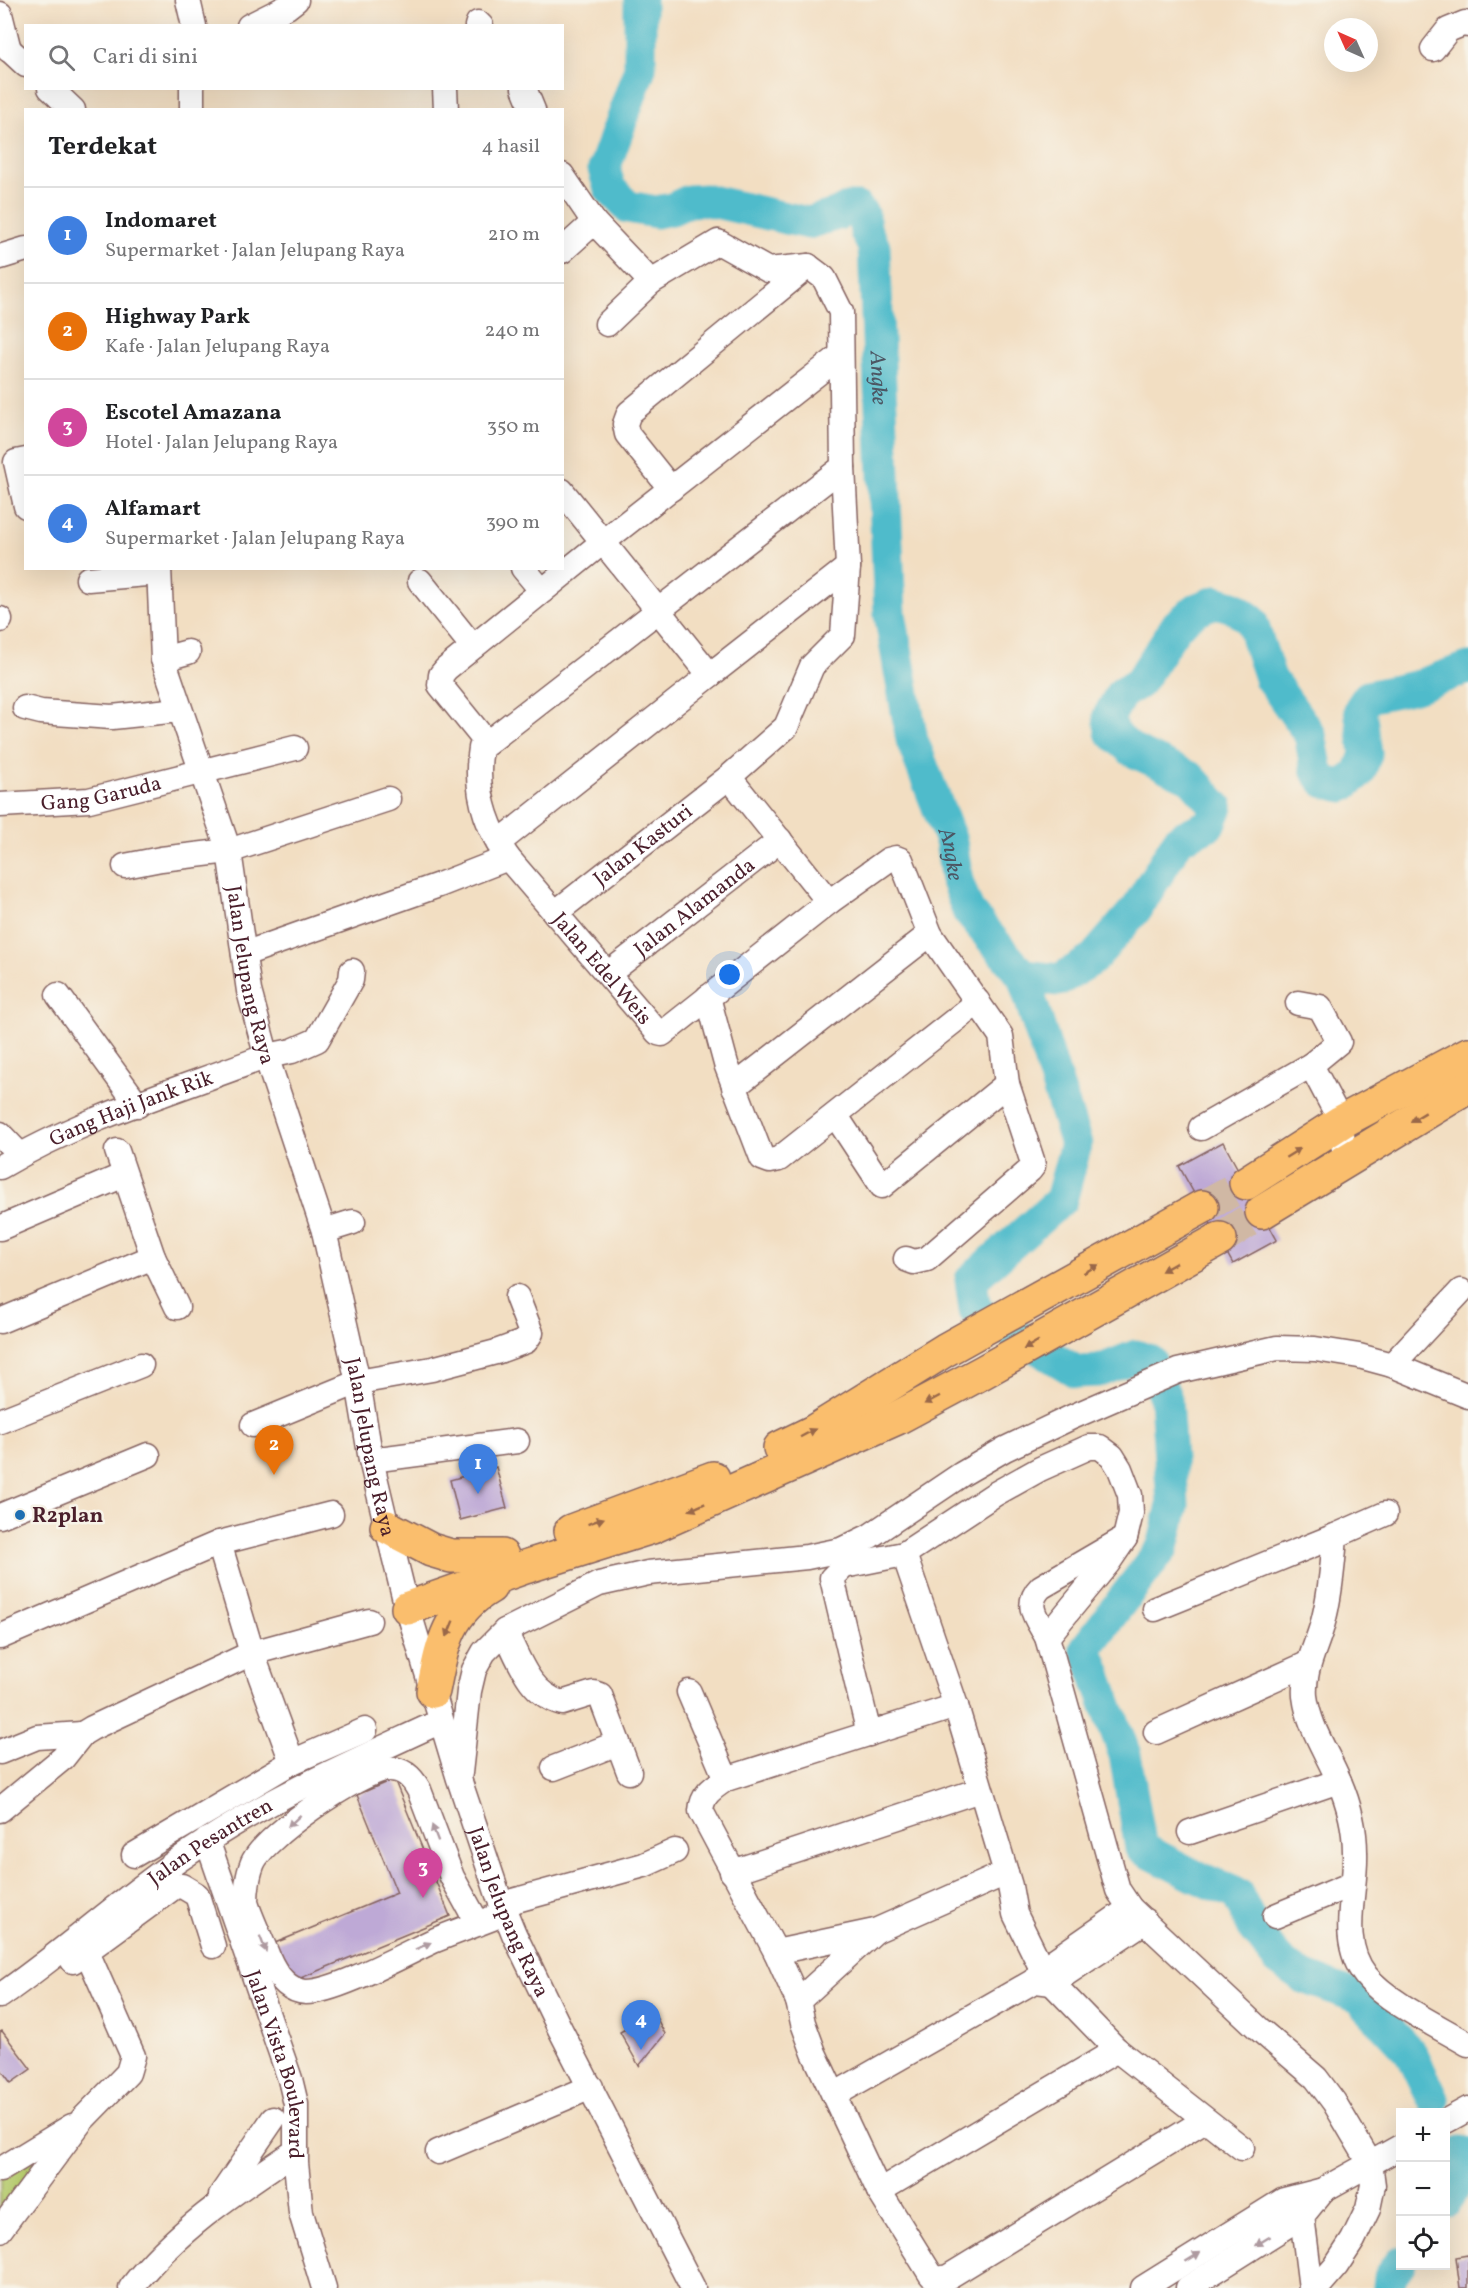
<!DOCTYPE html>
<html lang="id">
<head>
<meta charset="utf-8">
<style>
  body { margin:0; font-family:Vollkorn,serif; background:#f6f6f6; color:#202124 }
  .controls { position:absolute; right:18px; bottom:18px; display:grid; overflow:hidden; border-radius:0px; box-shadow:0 6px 24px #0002 }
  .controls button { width:54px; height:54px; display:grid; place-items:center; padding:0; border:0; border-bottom:2px solid #e0e0e0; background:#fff; color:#202124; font:30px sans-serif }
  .compass { position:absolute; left:1324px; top:18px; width:54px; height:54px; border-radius:50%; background:#fff; box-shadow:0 6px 24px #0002; rotate:315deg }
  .you { position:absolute; left:730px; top:975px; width:21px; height:21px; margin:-15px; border:4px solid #fff; border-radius:50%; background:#1a73e8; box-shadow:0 0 0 9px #1a73e833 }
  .badge { display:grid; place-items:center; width:39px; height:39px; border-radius:50%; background:#111827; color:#fff; font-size:20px; font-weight:700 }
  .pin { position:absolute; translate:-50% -50px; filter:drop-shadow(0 2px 3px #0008) }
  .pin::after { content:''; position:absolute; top:32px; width:21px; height:18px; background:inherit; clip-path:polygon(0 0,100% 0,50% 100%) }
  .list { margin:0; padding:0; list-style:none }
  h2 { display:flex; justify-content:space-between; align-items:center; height:78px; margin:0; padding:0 24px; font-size:26px }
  h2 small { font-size:20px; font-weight:400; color:#757577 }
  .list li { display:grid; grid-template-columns:39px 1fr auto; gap:18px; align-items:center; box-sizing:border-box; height:96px; padding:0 24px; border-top:2px solid #e0e0e0 }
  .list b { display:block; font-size:22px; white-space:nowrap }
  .list p { margin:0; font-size:20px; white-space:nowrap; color:#757577 }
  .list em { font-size:20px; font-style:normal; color:#757577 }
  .icon { flex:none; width:33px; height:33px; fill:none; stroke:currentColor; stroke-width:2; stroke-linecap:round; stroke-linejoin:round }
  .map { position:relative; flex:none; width:1468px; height:2288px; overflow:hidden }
  .search { position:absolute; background:#fff; box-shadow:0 6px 24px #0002; left:24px; top:24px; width:540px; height:66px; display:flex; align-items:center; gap:15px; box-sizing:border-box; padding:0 21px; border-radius:0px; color:#757577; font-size:22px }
  .panel { position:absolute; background:#fff; box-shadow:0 6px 24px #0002; left:24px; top:108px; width:540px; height:462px; border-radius:0px }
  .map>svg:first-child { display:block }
  .green { fill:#b5ca6d; stroke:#80744c; stroke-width:1.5 }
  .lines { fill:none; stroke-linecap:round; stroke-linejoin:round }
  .river { stroke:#4fbbcb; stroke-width:33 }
  .building { fill:#bea9d6 }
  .highway-tunnel { stroke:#d0b8a4; stroke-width:33; stroke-dasharray:33 16; stroke-linecap:butt }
  .minor-casing { stroke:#856260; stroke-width:27 }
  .highway-casing { stroke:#856260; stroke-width:36 }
  .minor { stroke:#fff; stroke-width:24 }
  .highway { stroke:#fabe6d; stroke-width:33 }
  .oneway { fill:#996749 }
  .oneway2 { fill:#ae9aa0 }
  .poi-dot { fill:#1f6fb2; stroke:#f7f3e8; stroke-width:2 }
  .labels { text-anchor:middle; stroke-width:5; stroke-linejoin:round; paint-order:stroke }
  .street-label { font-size:21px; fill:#4a1f2b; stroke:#f7f3e8 }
  .poi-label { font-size:21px; font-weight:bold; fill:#4a1f2b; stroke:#f7f3e8; text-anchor:start }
  .water-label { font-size:22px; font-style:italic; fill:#4c5663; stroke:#f7f3e8 }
</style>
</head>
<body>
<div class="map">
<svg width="1468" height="2288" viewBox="0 0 1468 2288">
  <rect width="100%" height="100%" fill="#f7f3e8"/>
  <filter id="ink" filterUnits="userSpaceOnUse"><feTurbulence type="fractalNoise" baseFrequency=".0167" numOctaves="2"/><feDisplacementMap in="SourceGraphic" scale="12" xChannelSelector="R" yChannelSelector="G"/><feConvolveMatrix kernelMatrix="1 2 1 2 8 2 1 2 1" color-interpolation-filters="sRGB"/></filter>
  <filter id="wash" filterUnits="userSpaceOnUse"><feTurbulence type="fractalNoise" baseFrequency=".008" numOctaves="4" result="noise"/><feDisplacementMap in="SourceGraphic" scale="24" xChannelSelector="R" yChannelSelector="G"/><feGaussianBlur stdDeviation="1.35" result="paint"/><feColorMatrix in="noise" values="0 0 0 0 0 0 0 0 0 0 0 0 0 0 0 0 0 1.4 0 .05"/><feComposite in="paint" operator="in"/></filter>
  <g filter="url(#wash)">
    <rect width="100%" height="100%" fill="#f2dec2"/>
    <!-- green -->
    <polygon class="green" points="82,2119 0,2218 0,2172"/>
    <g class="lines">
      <!-- river -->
      <g class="river">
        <path id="s1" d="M640,0V68L604,169L610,189L628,207L656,212L672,209L689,201L706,200L808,223L838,214L849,208H857L863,215L866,232L874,247L890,614L912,740L951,841L957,881L968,911L1023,976L1076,1144L1061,1200L971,1280L975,1310L1077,1372L1099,1371L1136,1356L1150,1361L1166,1399L1173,1505L1163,1547L1086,1648L1125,1755L1141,1848L1195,1876L1237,1894L1253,1927L1278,1960L1301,1976L1358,1997L1411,2053L1433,2099"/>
        <polyline points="1023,976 1059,980 1092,960 1137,908 1179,839 1210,824 1217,807 1191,778 1133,751 1111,732 1109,716 1121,694 1139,683 1177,625 1197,609 1216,602 1233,607 1251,620 1270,678 1310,735 1317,772 1325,782 1343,786 1359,773 1366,754 1360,709 1368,697 1415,687 1468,668"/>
        <polyline points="1446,2202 1459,2175 1461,2152"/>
        <polyline points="1389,2288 1390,2277 1400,2263"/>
      </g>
    </g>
    <g id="blocks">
      <!-- building -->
      <g class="building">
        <polygon points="1223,1142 1277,1240 1233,1264 1179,1166"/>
        <polygon points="496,1467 507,1508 460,1520 450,1480"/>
        <polygon points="394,1779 450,1916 291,1982 275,1943 397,1893 357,1795"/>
        <polygon points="654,2013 665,2034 639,2066 620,2032"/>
        <polygon points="2,2031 31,2069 11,2083 0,2068 0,2032"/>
        <polygon points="1468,2255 1468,2288 1460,2288 1456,2257"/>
      </g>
    </g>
  </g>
  <g filter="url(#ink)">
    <use href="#blocks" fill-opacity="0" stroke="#856260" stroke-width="1.5"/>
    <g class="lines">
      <!-- highway-tunnel -->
      <g class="highway-tunnel">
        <polyline points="1202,1207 1246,1183"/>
        <polyline points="1220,1239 1262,1212"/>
      </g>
      <defs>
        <g id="minor">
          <polyline points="188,0 194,26"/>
          <polyline points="0,14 9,50"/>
          <polyline points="249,26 287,7 296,0"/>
          <polyline points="477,26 478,23 481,26"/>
          <polyline points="0,41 26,65"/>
          <polyline points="1433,49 1448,30 1465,23 1468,25"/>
          <polyline points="50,88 73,110"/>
          <polyline points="445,88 446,110"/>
          <polyline points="524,88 533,110"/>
          <polyline points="192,110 192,88"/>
          <polyline points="562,251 594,222"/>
          <polyline points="0,257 26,249"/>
          <polyline points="607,324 651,282"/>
          <polyline points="26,460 16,462 26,506"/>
          <polyline points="671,489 627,434 625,424 629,413 808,266"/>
          <path id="s2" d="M159,568L163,659L229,851L249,991L269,1065L324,1231L358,1382L371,1460L385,1519L404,1596L459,1779L498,1895L514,1934L560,2029L693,2288"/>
          <polyline points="523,568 542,591"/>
          <polyline points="88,579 158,573"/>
          <polyline points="420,581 473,647"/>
          <polyline points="0,619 0,620"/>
          <polyline points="163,659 188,652"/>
          <polyline points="710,675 848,567"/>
          <polyline points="25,708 41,712 112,717 179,710"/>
          <polyline points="487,743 440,685 441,675 446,669 604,541 841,355"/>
          <path id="s3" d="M0,805L89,800L295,748"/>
          <polyline points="498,843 710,675 562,491"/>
          <path d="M508,858C485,825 474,789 481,748L843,467"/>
          <polyline points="125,866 161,859 229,851 388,799"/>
          <polyline points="829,902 888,860 896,858 901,860 930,934 1001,1036 1007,1084 1032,1160 1033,1166 1030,1170 927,1259 914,1262 906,1259"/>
          <path id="s4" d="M555,913L729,777L786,727L812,666L843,635L848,567L843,467L841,312L824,278L808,266L768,270L718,242L651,282L594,222L562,175"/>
          <path id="s5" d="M244,954L439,885L508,858L658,1033L662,1034L829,902L729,777"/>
          <path id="s6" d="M609,973L780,840"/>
          <polyline points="58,995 138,1105"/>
          <polyline points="708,997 726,1064 762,1158 770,1161 779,1159 978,1002"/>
          <polyline points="1298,1003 1320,1007 1339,1042 1311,1065"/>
          <polyline points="734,1087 930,934"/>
          <polyline points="836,1116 882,1186 1007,1084"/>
          <polyline points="1201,1128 1311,1065 1341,1122 1343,1145 1350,1158"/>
          <polyline points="0,1134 20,1155"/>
          <polyline points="117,1151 153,1257 177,1307"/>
          <path id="s7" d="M0,1167C82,1118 178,1090 267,1056L292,1051L317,1040L351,980L352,971"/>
          <polyline points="0,1228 124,1175"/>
          <polyline points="324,1231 353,1222"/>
          <polyline points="0,1321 153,1257"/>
          <polyline points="1392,1365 1461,1291"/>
          <polyline points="0,1421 141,1365"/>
          <polyline points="253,1425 358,1382 432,1369 496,1352 526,1341 531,1333 517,1297"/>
          <polyline points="371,1460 517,1441"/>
          <polyline points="0,1516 148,1455"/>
          <polyline points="1335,1536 1385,1514"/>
          <path d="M1125,1538L1041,1587C1023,1605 1037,1619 1047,1637L1118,1890L1130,1908L1259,2029L1316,2078L1334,2102L1370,2163L1373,2185L1368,2209L1353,2240L1336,2266L1317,2288"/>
          <polyline points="219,1543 252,1653 292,1762 365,1730"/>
          <polyline points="904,1554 956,1706 1010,1886 1015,1914 1042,1969 1052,1983 1117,2050 1242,2148"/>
          <path d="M1155,1609L1335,1536C1333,1565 1330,1598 1322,1626C1315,1650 1303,1670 1305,1696C1309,1728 1327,1752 1339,1781C1348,1802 1355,1829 1355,1852C1357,1892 1337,1940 1366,1976C1387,2002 1438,2026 1468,2044"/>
          <path d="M505,1631C519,1659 529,1694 562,1703L594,1693L600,1695L629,1772"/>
          <polyline points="0,1637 219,1543 331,1514"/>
          <polyline points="689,1692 726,1779"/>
          <path d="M956,1706L726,1779C713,1788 702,1794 701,1811L776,1952L798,2001L803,2023L814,2053L879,2191L931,2275L938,2279L948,2277L1205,2120"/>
          <polyline points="1156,1732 1307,1664"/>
          <polyline points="869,1734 832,1578 844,1566 904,1554 995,1494 1040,1469 1089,1447 1100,1447 1112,1456 1120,1469 1130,1495 1131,1513 1125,1538 1108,1563 1047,1637"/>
          <polyline points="0,1752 37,1737 82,1734"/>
          <polyline points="554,1768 618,1743"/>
          <polyline points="460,1773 469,1691 474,1670 484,1652 505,1631 599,1584 648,1573 807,1557 841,1550 870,1536 962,1474 1005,1449 1072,1417 1178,1371 1277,1348 1315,1349 1359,1356 1392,1365 1468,1396"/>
          <polyline points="0,1810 63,1758 82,1734 92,1728 252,1653 369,1621"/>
          <polyline points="1190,1832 1339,1781"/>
          <path id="s8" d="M207,1840L290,2079L296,2104V2163L301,2213L324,2288"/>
          <polyline points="134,1855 292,1762"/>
          <polyline points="732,1872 980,1790"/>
          <polyline points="502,1904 644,1865 675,1851"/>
          <polyline points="1275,1916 1352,1884"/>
          <path d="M478,1924L452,1877L419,1790C412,1777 403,1768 387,1769C360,1771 260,1839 252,1865C248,1875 246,1891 246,1901C247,1910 264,1946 268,1957C275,1973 286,1991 306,1992C336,1992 403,1955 433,1941C457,1931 481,1923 505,1913"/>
          <polyline points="776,1952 875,1931 1006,1873"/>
          <polyline points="73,1961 174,1887 182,1886 197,1895 213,1946"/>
          <polyline points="1036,1981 1052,1983 1145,1921"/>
          <path id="s9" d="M0,1996C71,1947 134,1887 207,1841C280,1793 362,1758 441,1721"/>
          <polyline points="798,2001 874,1932"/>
          <polyline points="834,2095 1034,1981 1042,1969 1130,1908"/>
          <polyline points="1446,2121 1468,2109"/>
          <polyline points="438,2152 591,2087"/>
          <polyline points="0,2170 72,2126"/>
          <polyline points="879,2191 1117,2050"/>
          <polyline points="221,2195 273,2119"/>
          <polyline points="1291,2206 1302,2216 1311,2288"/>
          <polyline points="0,2230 82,2120 128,2073 133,2056 87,1952"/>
          <path d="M131,2288C176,2230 236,2191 296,2151"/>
          <polyline points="1143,2288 1284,2200 1323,2190 1400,2147"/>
          <polyline points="1188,2288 1302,2216 1323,2190"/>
        </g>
        <g id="highway">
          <polyline points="1246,1183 1341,1122 1468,1054"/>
          <polyline points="1262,1212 1468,1087"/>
          <polyline points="780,1448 813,1432 945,1350 1202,1207"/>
          <polyline points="387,1527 431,1550 451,1556 502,1556"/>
          <polyline points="571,1531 713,1478"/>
          <polyline points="408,1608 525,1567 652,1527 897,1418 983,1372 1220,1239"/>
          <path d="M433,1691C442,1646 447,1612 490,1587"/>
        </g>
      </defs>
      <!-- minor casing -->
      <use href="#minor" class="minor-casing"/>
      <!-- highway casing -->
      <use href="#highway" class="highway-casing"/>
      <!-- minor -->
      <use href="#minor" class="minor"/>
      <!-- highway -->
      <use href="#highway" class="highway"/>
    </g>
    <!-- one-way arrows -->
    <defs><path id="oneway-solid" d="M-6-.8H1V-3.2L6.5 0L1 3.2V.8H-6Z" transform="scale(1.5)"/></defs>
    <g class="oneway">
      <use href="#oneway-solid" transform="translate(1418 1117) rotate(149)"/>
      <use href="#oneway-solid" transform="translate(1293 1153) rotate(-32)"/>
      <use href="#oneway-solid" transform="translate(1169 1267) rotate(151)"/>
      <use href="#oneway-solid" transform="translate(1091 1269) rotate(-29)"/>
      <use href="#oneway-solid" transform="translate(1031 1345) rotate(150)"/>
      <use href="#oneway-solid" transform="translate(932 1400) rotate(152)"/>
      <use href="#oneway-solid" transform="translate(808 1433) rotate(-28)"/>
      <use href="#oneway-solid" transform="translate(697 1507) rotate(156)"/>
      <use href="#oneway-solid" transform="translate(596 1521) rotate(-20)"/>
      <use href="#oneway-solid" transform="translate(450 1629) rotate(112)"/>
    </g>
    <g class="oneway2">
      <use href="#oneway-solid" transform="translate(294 1821) rotate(137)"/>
      <use href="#oneway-solid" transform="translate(435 1833) rotate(-111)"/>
      <use href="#oneway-solid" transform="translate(263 1944) rotate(69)"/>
      <use href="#oneway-solid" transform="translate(423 1946) rotate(-24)"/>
      <use href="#oneway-solid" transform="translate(1263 2241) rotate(148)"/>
      <use href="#oneway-solid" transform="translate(1193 2257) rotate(-32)"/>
    </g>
  </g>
  <!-- markers -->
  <circle class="poi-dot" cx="20" cy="1515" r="6"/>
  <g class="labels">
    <!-- street labels -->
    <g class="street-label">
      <text dy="7" stroke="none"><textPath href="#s3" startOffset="102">Gang Garuda</textPath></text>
      <text dy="7" stroke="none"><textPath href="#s4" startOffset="111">Jalan Kasturi</textPath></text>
      <text dy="7" stroke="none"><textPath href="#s6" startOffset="108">Jalan Alamanda</textPath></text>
      <text dy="7" stroke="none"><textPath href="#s5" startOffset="426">Jalan Edel Weis</textPath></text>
      <text dy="7" stroke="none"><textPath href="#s2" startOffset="420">Jalan Jelupang Raya</textPath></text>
      <text dy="7" stroke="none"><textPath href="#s7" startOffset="144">Gang Haji Jank Rik</textPath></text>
      <text dy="7" stroke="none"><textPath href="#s2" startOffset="908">Jalan Jelupang Raya</textPath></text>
      <text dy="7" stroke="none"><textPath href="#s9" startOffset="261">Jalan Pesantren</textPath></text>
      <text dy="7" stroke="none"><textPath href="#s2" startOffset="1394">Jalan Jelupang Raya</textPath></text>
      <text dy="7" stroke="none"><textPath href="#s8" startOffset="236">Jalan Vista Boulevard</textPath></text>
    </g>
    <!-- poi labels -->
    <g class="poi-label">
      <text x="32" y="1522">R2plan</text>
    </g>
    <!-- water labels -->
    <g class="water-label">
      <text dy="8" stroke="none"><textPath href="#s1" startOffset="633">Angke</textPath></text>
      <text dy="8" stroke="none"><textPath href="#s1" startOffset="1118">Angke</textPath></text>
    </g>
  </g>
</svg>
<div class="controls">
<button>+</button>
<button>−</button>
<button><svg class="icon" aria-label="locate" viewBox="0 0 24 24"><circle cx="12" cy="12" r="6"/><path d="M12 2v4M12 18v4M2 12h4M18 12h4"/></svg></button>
</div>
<svg class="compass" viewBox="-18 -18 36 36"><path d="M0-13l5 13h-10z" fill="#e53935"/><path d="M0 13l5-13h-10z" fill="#757577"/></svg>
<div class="you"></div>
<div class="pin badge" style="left:478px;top:1494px;background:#3f7fe0">1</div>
<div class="pin badge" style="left:274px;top:1475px;background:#e8710a">2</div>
<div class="pin badge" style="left:423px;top:1898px;background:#d1479c">3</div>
<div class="pin badge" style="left:641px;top:2050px;background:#3f7fe0">4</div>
<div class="search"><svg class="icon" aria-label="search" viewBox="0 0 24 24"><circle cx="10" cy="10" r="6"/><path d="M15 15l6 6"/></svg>Cari di sini</div>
<section class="panel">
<h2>Terdekat<small>4 hasil</small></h2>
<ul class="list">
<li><span class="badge" style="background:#3f7fe0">1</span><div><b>Indomaret</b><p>Supermarket · Jalan Jelupang Raya</p></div><em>210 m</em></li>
<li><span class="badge" style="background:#e8710a">2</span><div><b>Highway Park</b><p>Kafe · Jalan Jelupang Raya</p></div><em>240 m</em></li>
<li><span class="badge" style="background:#d1479c">3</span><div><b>Escotel Amazana</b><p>Hotel · Jalan Jelupang Raya</p></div><em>350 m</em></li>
<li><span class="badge" style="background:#3f7fe0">4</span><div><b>Alfamart</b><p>Supermarket · Jalan Jelupang Raya</p></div><em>390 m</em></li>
</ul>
</section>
</div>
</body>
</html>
